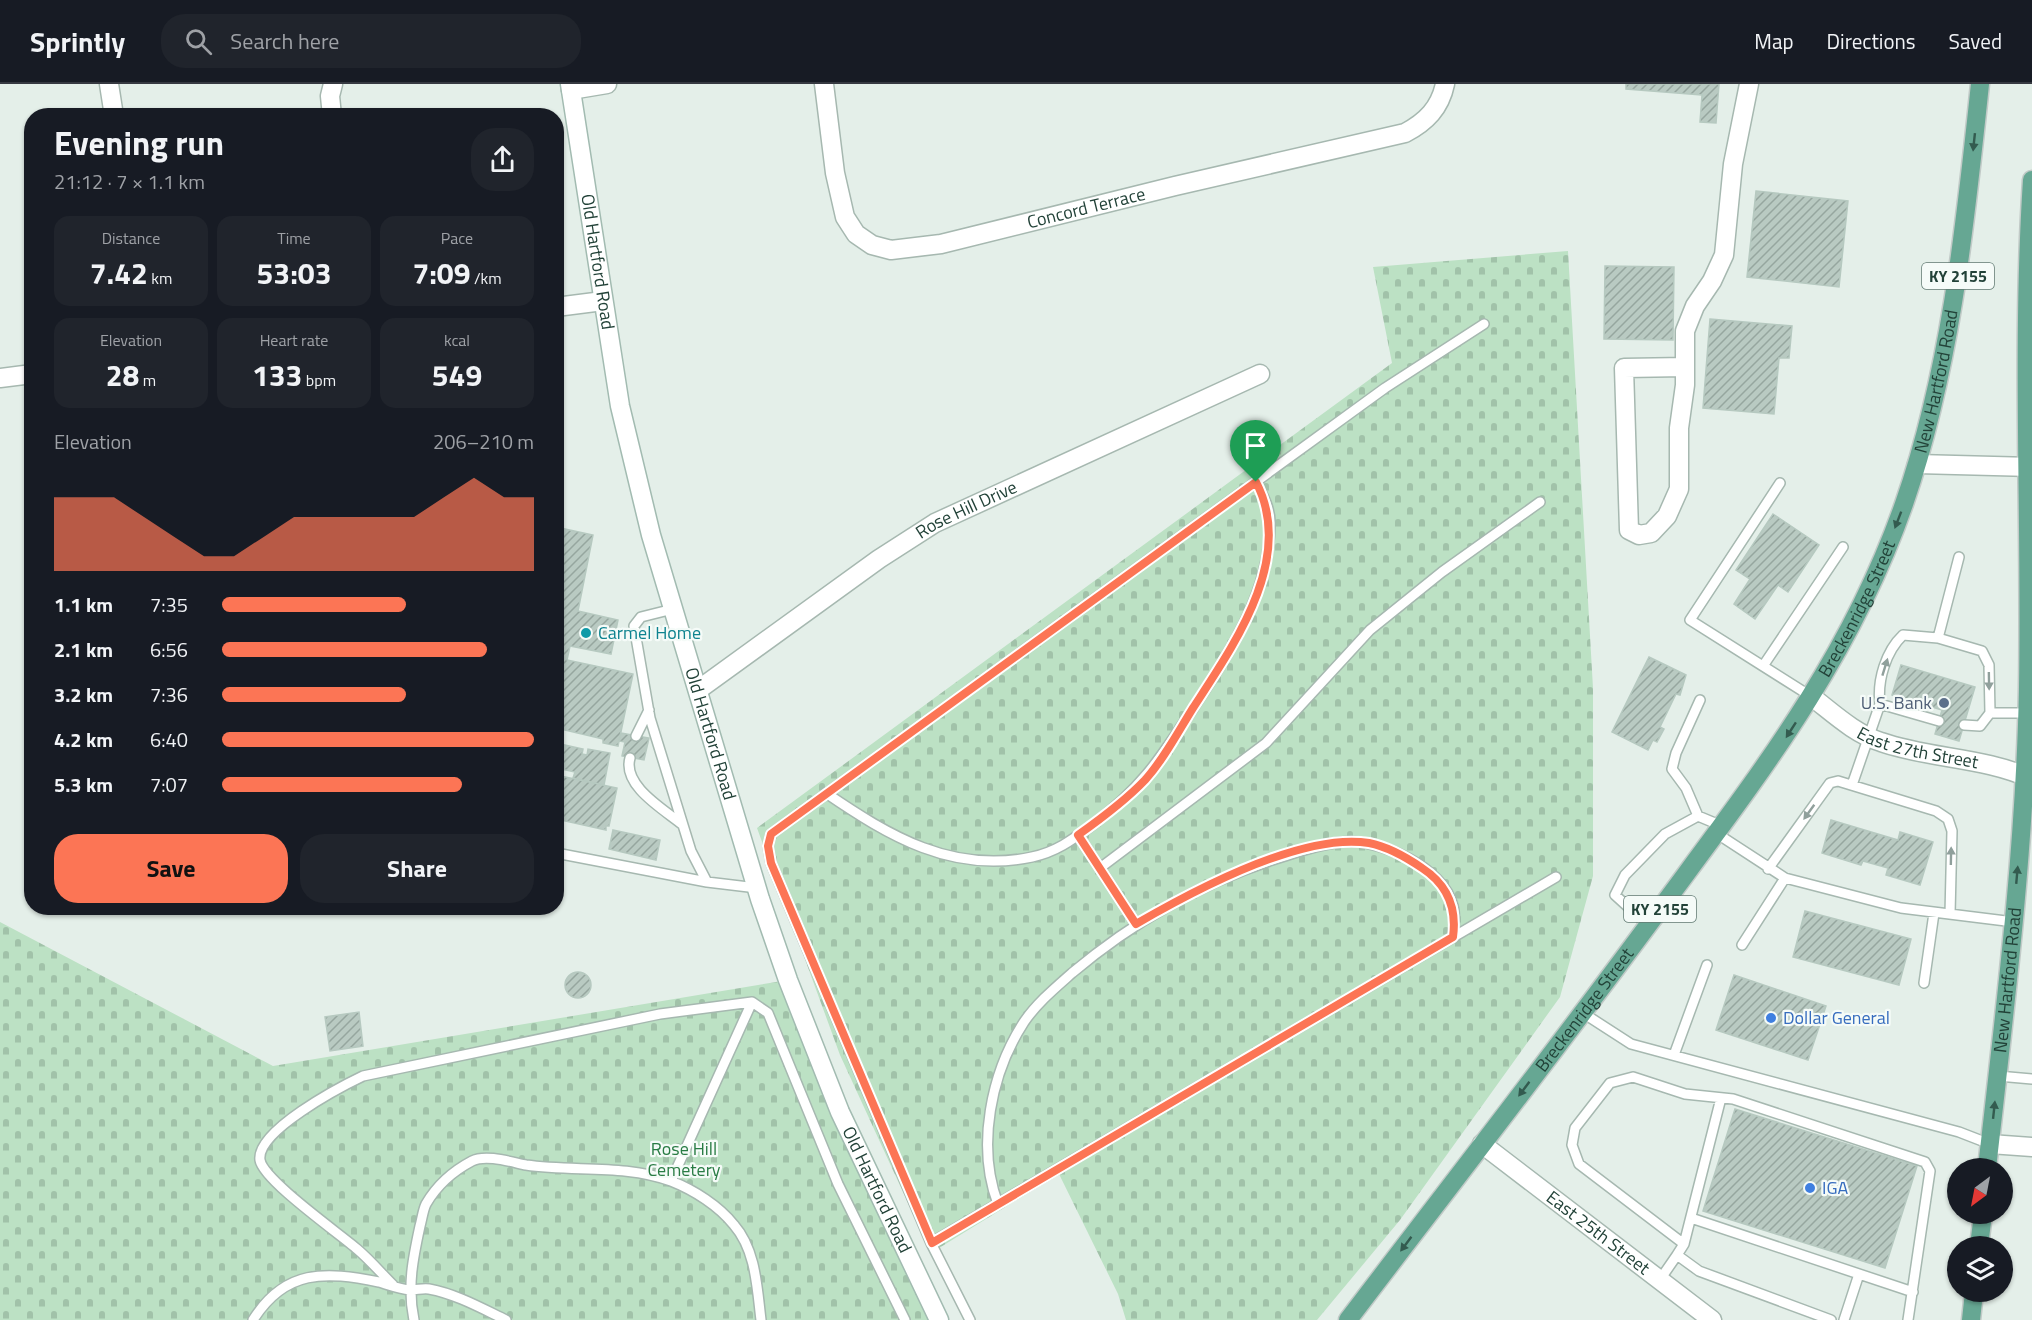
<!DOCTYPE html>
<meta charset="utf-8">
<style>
:root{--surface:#171b24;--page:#20242c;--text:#f1f3f6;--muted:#9ea1a6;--line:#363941;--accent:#fc7555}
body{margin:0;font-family:"Titillium Web",sans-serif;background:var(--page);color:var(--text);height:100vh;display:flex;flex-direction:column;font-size:22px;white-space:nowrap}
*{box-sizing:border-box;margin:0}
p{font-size:20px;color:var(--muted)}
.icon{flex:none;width:33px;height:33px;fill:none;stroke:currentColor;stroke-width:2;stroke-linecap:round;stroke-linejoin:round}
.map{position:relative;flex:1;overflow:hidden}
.sheet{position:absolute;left:24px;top:24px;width:540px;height:807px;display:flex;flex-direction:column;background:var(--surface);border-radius:24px;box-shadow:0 2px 4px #0004}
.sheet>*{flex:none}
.needle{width:39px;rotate:212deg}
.buttons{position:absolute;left:1947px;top:1074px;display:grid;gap:12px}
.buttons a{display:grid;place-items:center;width:66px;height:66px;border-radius:50%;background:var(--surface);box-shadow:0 2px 4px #0004;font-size:30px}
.pin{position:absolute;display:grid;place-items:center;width:51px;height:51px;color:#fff;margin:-62px -26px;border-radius:50% 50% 50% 0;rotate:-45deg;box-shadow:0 0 6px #0007}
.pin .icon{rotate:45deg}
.round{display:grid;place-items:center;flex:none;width:63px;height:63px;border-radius:24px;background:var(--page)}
.summary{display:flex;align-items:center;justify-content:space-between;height:102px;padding:0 30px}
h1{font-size:33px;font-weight:700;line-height:45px}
.figures{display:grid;grid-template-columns:repeat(3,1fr);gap:9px;height:102px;padding:6px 30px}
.figures div{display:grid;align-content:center;border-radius:15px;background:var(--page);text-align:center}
.figures b{font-size:30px;font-weight:700}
.figures small{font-size:16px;font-weight:400}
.figures p{font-size:16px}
.chart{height:168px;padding:12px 30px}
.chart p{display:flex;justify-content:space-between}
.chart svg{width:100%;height:108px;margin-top:6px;fill:var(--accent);opacity:.7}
.button{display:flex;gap:12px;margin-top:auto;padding:12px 30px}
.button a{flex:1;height:69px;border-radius:24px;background:var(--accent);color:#111;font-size:24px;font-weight:700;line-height:69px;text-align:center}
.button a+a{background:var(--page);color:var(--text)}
ul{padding:0 30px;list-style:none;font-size:20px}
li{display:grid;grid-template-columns:96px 72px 1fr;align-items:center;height:45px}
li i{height:15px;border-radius:8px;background:var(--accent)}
header{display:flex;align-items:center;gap:36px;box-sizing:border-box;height:84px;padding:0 30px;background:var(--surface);border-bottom:2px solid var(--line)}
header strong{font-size:28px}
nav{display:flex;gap:33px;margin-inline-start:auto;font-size:21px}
.search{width:420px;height:54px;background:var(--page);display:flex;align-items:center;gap:15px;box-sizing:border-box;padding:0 21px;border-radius:24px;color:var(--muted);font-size:22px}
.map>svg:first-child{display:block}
.cemetery{fill:url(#cemetery-stones)}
.building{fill:url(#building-hatch);stroke:#b6c9c0;stroke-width:1.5}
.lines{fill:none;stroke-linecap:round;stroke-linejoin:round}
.service-casing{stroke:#a6b8b0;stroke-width:12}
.minor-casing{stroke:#a6b8b0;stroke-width:21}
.tertiary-casing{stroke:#a6b8b0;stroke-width:21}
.secondary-casing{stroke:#a2bbb1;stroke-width:21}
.primary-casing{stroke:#c1cac7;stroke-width:21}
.service{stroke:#fff;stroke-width:9}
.minor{stroke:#fff;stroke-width:18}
.tertiary{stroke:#fff;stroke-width:18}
.secondary{stroke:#fff;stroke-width:18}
.primary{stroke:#66a793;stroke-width:18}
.oneway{fill:#335b4f}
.oneway2{fill:#90a09c}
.route-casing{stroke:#fff;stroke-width:12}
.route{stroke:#fc7555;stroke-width:8}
.culture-dot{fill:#0f9aa8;stroke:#f5fbf8;stroke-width:2}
.service-dot{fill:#5c6f8a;stroke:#f5fbf8;stroke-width:2}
.shop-dot{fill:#3f7fe0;stroke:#f5fbf8;stroke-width:2}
.labels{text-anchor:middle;stroke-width:4.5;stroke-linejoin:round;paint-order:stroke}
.shield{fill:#f5fbf8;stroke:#617a72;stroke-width:1.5}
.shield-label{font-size:16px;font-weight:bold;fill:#224238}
.street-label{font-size:18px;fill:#224238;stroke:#f5fbf8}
.culture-label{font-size:18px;fill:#0d838f;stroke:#f5fbf8;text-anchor:start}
.service-label{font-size:18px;fill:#4e5e75;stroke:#f5fbf8;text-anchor:end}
.shop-label{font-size:18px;fill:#366cbe;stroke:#f5fbf8;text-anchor:start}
.park-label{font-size:18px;fill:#297c44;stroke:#f5fbf8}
</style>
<header>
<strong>Sprintly</strong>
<div class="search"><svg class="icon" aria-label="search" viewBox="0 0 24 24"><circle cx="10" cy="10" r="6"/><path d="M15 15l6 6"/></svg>Search here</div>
<nav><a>Map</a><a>Directions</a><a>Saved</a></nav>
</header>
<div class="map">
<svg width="2032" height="1236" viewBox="0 0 2032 1236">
<defs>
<pattern id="cemetery-stones" width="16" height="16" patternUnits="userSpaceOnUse" patternTransform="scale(1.5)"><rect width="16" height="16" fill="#bce1c4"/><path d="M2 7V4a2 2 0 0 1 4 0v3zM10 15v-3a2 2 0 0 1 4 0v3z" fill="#a1c2a9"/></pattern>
<pattern id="building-hatch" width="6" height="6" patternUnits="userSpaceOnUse" patternTransform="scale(1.5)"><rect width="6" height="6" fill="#b9cac2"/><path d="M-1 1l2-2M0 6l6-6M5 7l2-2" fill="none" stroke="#96a69f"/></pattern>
</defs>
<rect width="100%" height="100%" fill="#e4efe9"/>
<path class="cemetery" d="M1568,167L1593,604V792L1560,913L1400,1136L1317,1236H1126L1118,1210L1059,1090L931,1169L840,971L757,744L1392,279L1373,183Z
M0,838L273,982L788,896L939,1236H0Z"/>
<path class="building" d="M1626,0H1719L1716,39L1700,38L1702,11L1626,5Z
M1756,107L1848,117L1839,203L1747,193Z
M1605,182L1674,183L1673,256L1604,255Z
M1710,235L1792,242L1789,274H1779L1774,330L1703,324Z
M1773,430L1819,461L1788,508L1778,501L1755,535L1734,520L1750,495L1736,486Z
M556,443L593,451L578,527L618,536L611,570L570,562L567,576L633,590L618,662L603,659V655L556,644Z
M1649,573L1686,591L1680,611L1676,610L1660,643L1664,645L1657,658L1653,656L1648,666L1612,648Z
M1901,581L1975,603L1959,657L1935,650L1942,626L1892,611Z
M621,649L649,654L644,676L622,672L625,658L619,657Z
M556,659L583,665L582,670L587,671L588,665L610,669L604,701L573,694L575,688L556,684Z
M556,691L617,704L609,742H606V746L556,735Z
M1831,736L1898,756L1900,748L1933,758L1920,801L1886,791L1888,784L1863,777L1861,781L1822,769Z
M613,746L660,756L656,776L609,765Z
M1805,827L1911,855L1899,901L1793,873Z
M565 901a13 13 0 1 1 26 0a13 13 0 1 1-26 0Z
M1734,891L1826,922L1808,976L1716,946Z
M359,928L363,962L330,967L325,933Z
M1735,1025L1917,1082L1885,1184L1703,1127Z"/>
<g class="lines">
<defs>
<path id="service" d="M1780,399L1690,536L1812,613
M673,525L641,533L634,542L650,634L691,767L707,798L757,804
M1938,554L1959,473
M1763,582L1843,463
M1880,620L1939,637
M1990,629H2027
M636,652L649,626
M630,674C622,702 665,726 683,741
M1852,701L1880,620C1877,596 1886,567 1903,551L1938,554L1982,567L1989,581L1990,629L1980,642L1964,641
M826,709C889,752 952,790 1032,773C1056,768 1072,756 1091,742C1142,704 1160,675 1194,623C1230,567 1269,510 1270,441C1271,426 1263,411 1256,398
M1698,732L1686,704L1672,685L1676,669L1700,616
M1716,749L1785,794L1901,824L2014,838
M1078,751L1136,840
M556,769L707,798
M1100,784L1266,659L1370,546L1442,488L1540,418
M1768,785L1830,699L1838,697L1936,727L1948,735L1952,747L1950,830
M1648,841L1615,811L1625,791L1665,750L1698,732L1722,742
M1742,861L1785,794
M1924,899L1934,829
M1583,929L1631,960L1959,1048L1990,1060
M1674,971L1707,881
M1998,992L2032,995
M671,1097L752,918L768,929L838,1100L905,1236
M998,1120C976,1062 991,989 1024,938C1037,919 1055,904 1072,889C1135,836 1206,796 1285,772C1303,766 1323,760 1342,758C1378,754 1444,783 1453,822C1456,832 1454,843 1453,853
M1691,1134L1913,1208
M931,1159L771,779L768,762L771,750L1385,304L1484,240
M1684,1160L1721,1014
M1677,1171L1684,1160L1579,1080L1572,1061L1575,1044L1610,999L1633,993L1685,1010L1733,1015L1925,1078L1930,1087L1908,1236
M1659,1197L1677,1171L1699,1187L1831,1236
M393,1201C381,1189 370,1176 357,1165C340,1150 263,1096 260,1076C256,1047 340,1003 363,992L660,930L752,918
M253,1236C285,1185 325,1187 379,1198C389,1201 400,1205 410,1206C417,1206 423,1204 429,1205C456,1210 481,1224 506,1236
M414,1236C407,1203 413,1174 420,1142C422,1135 423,1126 426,1120C437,1101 453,1087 472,1077C486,1070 511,1078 526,1081C574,1088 625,1080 671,1097C694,1106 719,1122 734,1141C756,1166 757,1204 761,1236
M970,1236L931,1159L1556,793
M1844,1236L1859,1190"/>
<g id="minor">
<path d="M109,0L114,32"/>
<path id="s1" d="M824,0L835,89L845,133L856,150L872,161L891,166L941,160L1175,102L1405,49C1426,38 1440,24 1445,0"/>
<path d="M571,6L607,0"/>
<path d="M332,32L330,12L333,0"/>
<path d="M1685,283L1624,284L1629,446L1639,451L1651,449L1667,432L1679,405V344L1685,301V247L1695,222L1712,197L1724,171L1733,80L1749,0"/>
<path d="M1917,380L2032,383"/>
<path id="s2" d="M698,606L879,475L935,439L1260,290"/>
<path id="s3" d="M1812,613C1833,629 1855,650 1881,658C1930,675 1984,673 2032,695"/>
<path d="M1990,1060L2032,1063"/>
</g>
<g id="tertiary">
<path d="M556,223L603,217"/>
<path d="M0,294L32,290"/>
<path id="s4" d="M1482,1060L1712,1236"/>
</g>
<g id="secondary">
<path id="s5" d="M570,0L620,322L651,451L760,815L788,896L840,1028L939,1236"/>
</g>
<g id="primary">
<path id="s6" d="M1987,1084C2005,925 2025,765 2028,604C2031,434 2021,265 2032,96"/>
<path d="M1979,1162L1983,1130"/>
<path id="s7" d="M1348,1236C1453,1098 1560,961 1663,821C1759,691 1850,575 1904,420C1951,284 1965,142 1980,0"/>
<path d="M1971,1236L1974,1208"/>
</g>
</defs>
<use href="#service" class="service-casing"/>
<use href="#minor" class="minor-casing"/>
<use href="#tertiary" class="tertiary-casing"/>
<use href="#secondary" class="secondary-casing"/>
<use href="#primary" class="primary-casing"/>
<use href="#service" class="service"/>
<use href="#minor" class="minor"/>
<use href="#tertiary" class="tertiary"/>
<use href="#secondary" class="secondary"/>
<use href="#primary" class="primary"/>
</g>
<defs><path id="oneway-solid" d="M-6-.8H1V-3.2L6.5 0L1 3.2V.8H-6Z" transform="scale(1.5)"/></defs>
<g class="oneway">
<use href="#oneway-solid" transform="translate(1974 58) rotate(96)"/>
<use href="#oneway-solid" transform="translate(1898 436) rotate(111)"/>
<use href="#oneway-solid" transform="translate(1791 646) rotate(123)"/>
<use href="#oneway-solid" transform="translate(2017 791) rotate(-85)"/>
<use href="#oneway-solid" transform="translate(1524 1005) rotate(127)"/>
<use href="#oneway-solid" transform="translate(1994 1026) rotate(-84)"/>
<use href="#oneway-solid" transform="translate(1406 1160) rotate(127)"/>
</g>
<g class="oneway2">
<use href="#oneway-solid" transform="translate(1885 583) rotate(-73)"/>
<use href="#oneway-solid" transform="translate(1989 597) rotate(89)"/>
<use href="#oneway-solid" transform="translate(1809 728) rotate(126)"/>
<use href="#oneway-solid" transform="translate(1951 772) rotate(-89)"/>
</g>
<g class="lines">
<defs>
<path id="route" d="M1256,398C1296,474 1234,561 1193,624C1178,648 1164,675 1145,696C1125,717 1102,734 1078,751L1136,840C1193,807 1302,748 1369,759C1389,763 1406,773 1422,784C1448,801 1457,824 1453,853L932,1159L771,779L768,762L771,750Z"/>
</defs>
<use href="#route" class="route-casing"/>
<use href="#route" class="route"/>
</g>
<circle class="culture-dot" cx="586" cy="549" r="6"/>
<circle class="service-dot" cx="1944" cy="619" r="6"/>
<g class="shop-dot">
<circle cx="1771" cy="934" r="6"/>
<circle cx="1810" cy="1104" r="6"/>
</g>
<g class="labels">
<g class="shield">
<rect x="1922" y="179" width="72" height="26" rx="4.5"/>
<rect x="1624" y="812" width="72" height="26" rx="4.5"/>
</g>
<g class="shield-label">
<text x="1958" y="198">KY 2155</text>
<text x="1660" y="831">KY 2155</text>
</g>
<g class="street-label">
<text dy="6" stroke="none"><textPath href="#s1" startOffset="394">Concord Terrace</textPath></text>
<text dy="6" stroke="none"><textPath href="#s5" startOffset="180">Old Hartford Road</textPath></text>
<text dy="6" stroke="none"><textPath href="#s7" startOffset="1118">New Hartford Road</textPath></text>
<text dy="6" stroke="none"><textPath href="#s2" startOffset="324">Rose Hill Drive</textPath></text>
<text dy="6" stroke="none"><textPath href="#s7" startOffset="876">Breckenridge Street</textPath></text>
<text dy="6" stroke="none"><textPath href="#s5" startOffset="666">Old Hartford Road</textPath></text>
<text dy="6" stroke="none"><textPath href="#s3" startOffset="120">East 27th Street</textPath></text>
<text dy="6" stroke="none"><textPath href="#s6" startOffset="189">New Hartford Road</textPath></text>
<text dy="6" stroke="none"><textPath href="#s7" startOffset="390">Breckenridge Street</textPath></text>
<text dy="6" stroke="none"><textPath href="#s5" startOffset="1152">Old Hartford Road</textPath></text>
<text dy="6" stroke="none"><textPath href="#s4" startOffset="146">East 25th Street</textPath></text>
</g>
<g class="culture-label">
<text x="598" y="555">Carmel Home</text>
</g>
<g class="service-label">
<text x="1932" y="625">U.S. Bank</text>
</g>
<g class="shop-label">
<text x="1783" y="940">Dollar General</text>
<text x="1822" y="1110">IGA</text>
</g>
<g class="park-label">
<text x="684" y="1071">Rose Hill<tspan x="684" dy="21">Cemetery</tspan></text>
</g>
</g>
</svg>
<div class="buttons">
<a><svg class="needle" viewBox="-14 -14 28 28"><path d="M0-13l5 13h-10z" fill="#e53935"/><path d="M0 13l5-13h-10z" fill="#9ea1a6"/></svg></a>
<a><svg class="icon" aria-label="layers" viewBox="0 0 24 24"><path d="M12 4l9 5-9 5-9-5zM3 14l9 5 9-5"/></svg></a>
</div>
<div class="pin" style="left:1256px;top:398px;background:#1e9e55"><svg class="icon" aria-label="arrive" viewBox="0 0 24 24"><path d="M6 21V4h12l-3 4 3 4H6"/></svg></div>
<section class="sheet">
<div class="summary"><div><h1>Evening run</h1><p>21:12 · 7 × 1.1 km</p></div><a class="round"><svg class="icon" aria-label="share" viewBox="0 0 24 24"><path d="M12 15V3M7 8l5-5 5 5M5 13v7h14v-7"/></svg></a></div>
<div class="figures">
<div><p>Distance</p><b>7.42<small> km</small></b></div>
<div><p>Time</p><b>53:03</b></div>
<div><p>Pace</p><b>7:09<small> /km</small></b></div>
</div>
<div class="figures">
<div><p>Elevation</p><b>28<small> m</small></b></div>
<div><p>Heart rate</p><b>133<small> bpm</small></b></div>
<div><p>kcal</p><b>549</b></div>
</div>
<div class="chart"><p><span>Elevation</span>206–210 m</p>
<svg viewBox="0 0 160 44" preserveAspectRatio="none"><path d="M0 44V14L10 14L20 14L30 22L40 30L50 38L60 38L70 30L80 22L90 22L100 22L110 22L120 22L130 14L140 6L150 14L160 14V44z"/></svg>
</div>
<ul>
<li><b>1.1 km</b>7:35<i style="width:59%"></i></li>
<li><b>2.1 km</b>6:56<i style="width:85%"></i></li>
<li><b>3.2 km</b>7:36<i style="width:59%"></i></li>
<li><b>4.2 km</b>6:40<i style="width:100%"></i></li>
<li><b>5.3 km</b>7:07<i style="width:77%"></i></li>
</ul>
<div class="button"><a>Save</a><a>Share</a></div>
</section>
</div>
